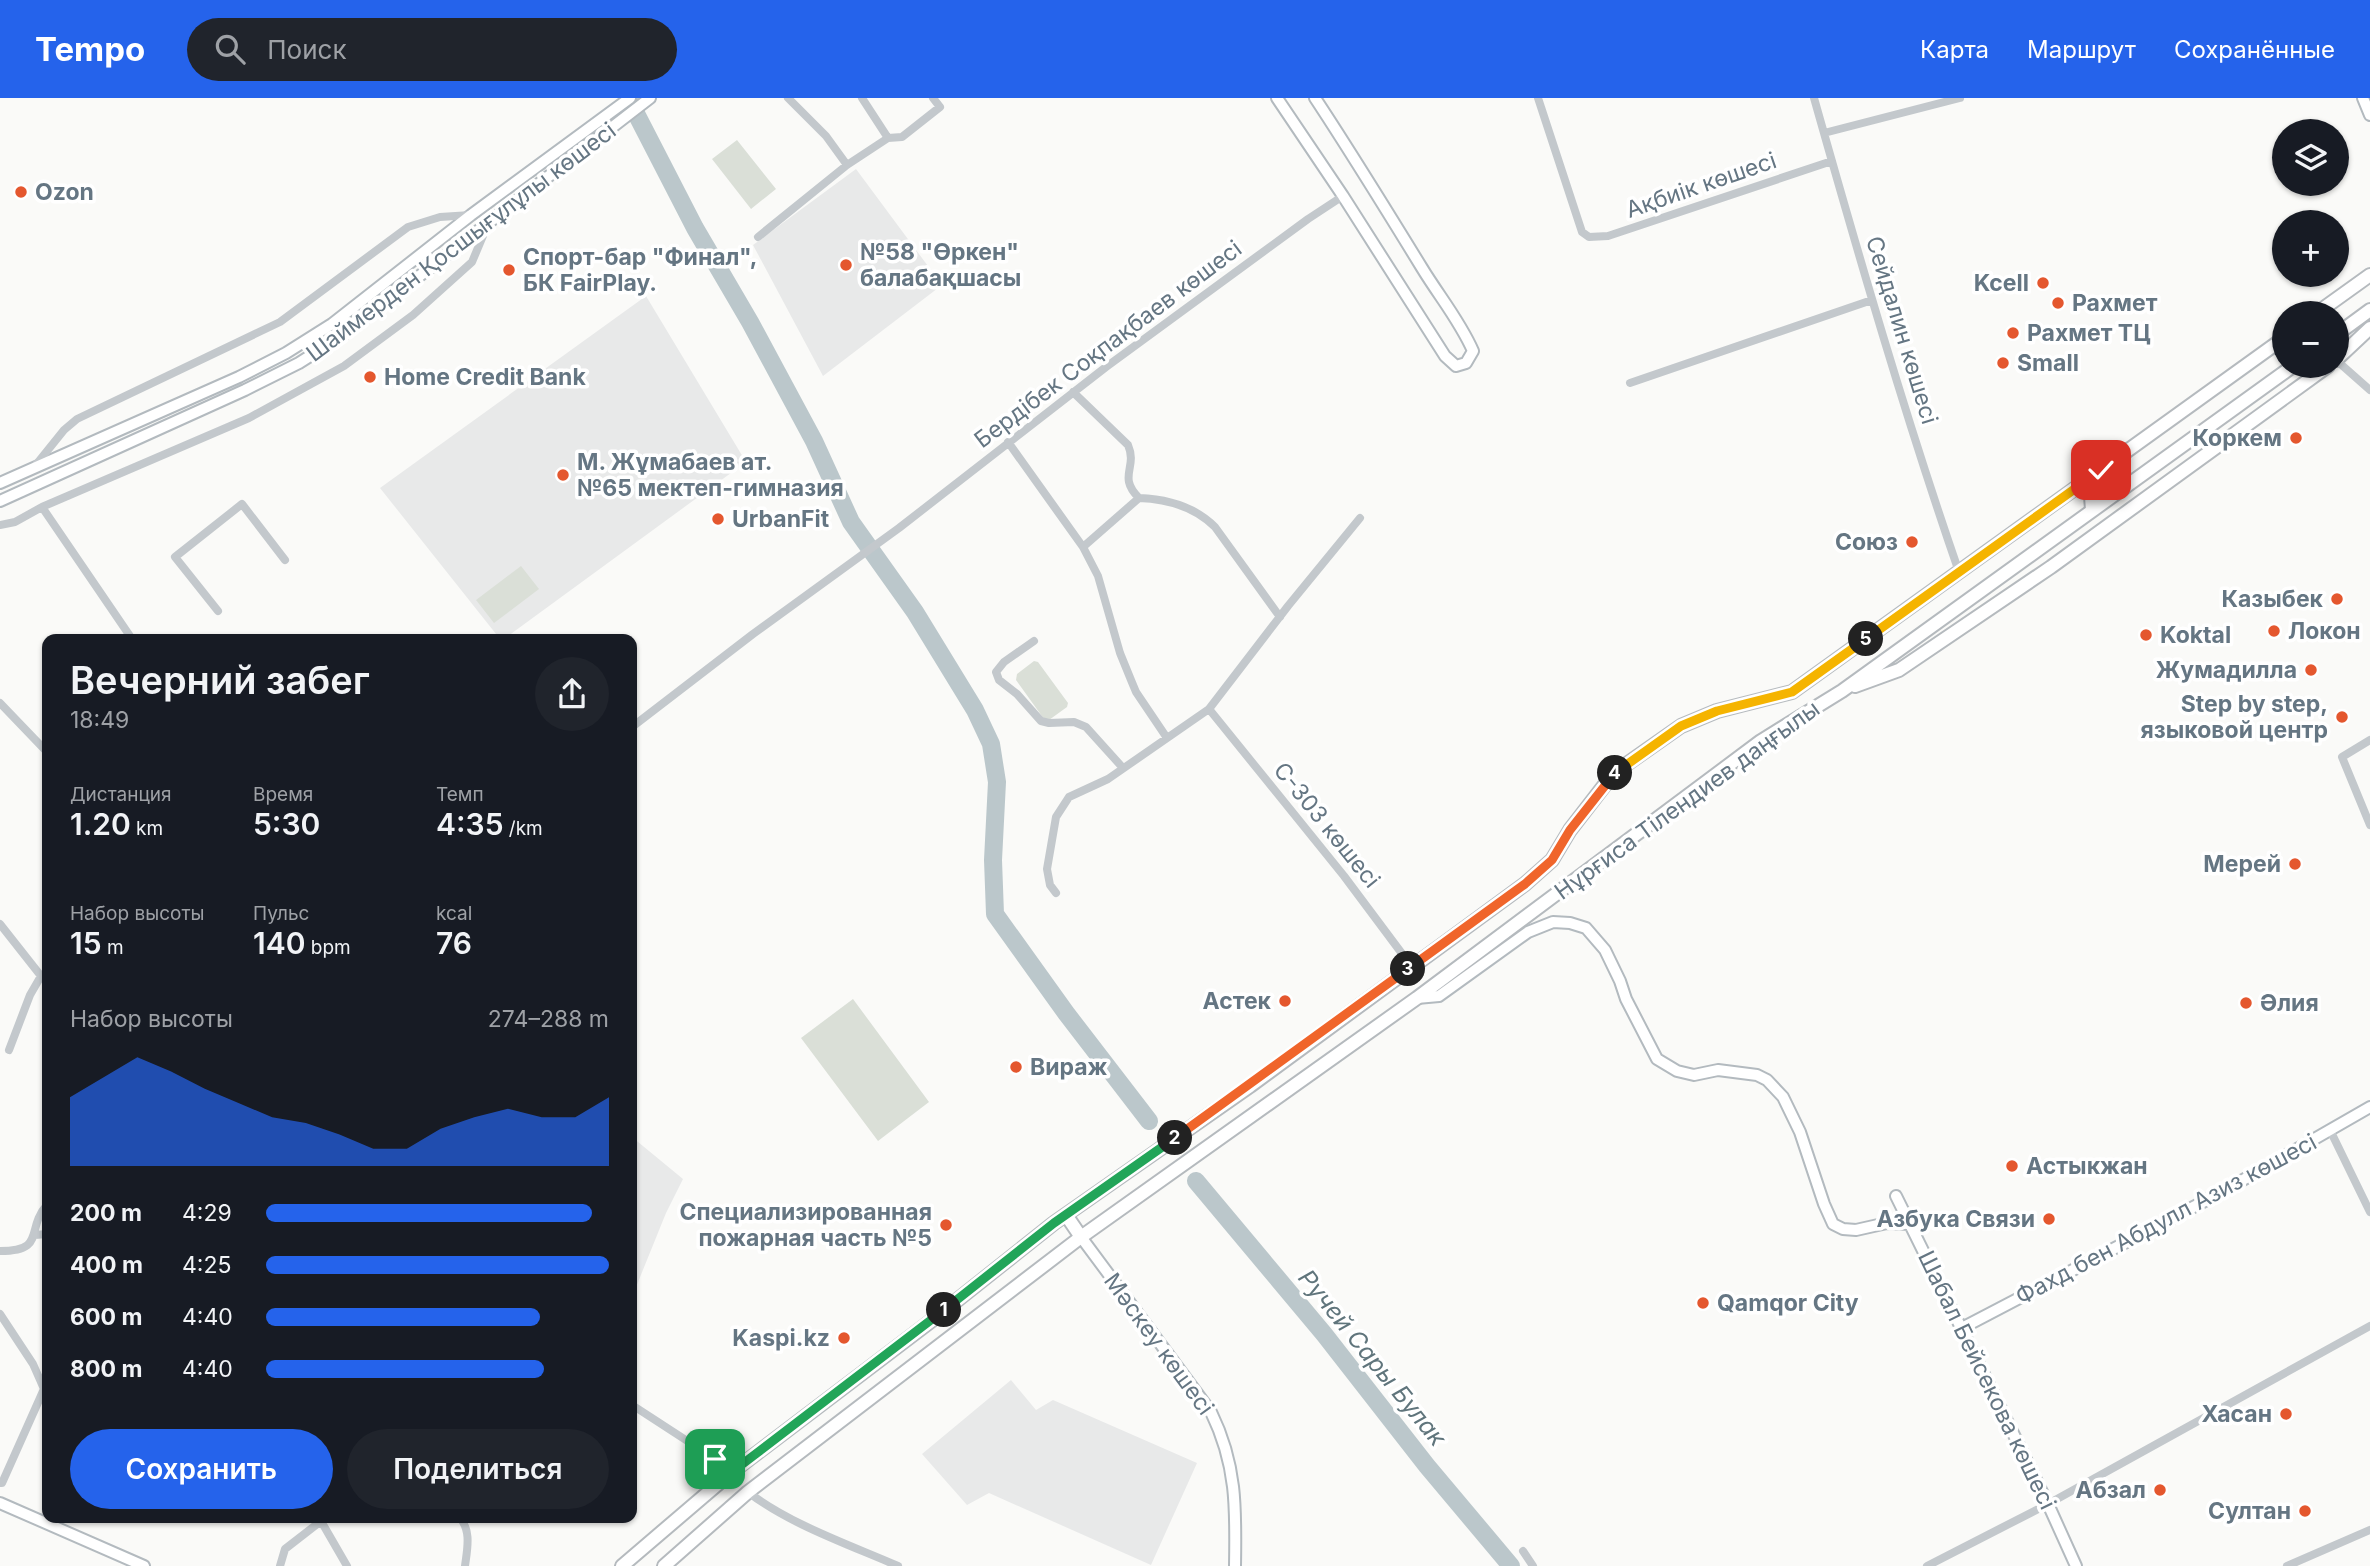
<!DOCTYPE html>
<html lang="ru">
<meta charset="utf-8">
<style>
:root{--surface:#171b24;--page:#20242c;--text:#f1f3f6;--muted:#9ea1a6;--accent:#2563eb}
body{margin:0;font-family:Inter,sans-serif;background:var(--page);color:var(--text);height:100vh;display:flex;flex-direction:column;font-size:26px;white-space:nowrap}
*{box-sizing:border-box;margin:0}
p{font-size:23px;color:var(--muted)}
.icon{flex:none;width:38px;height:38px;fill:none;stroke:currentColor;stroke-width:2;stroke-linecap:round;stroke-linejoin:round}
.map{position:relative;flex:1;overflow:hidden}
.drawer{position:absolute;left:42px;top:536px;width:595px;height:889px;display:flex;flex-direction:column;background:var(--surface);border-radius:14px;box-shadow:0 2px 5px #0004}
.drawer>*{flex:none}
.tools{position:absolute;left:2272px;top:21px;display:grid;gap:14px}
.tools a{display:grid;place-items:center;width:77px;height:77px;border-radius:50%;background:var(--surface);box-shadow:0 2px 5px #0004;font-size:35px}
.pin{position:absolute;display:grid;place-items:center;width:60px;height:60px;color:#fff;margin:-30px;border-radius:14px;box-shadow:0 4px 10px #0006}
.km{position:absolute;width:35px;height:35px;margin:-18px;border-radius:50%;background:#222;color:#fff;font-size:19px;line-height:35px;text-align:center}
.round{display:grid;place-items:center;flex:none;width:74px;height:74px;border-radius:37px;background:var(--page)}
.overview{display:flex;align-items:center;justify-content:space-between;height:119px;padding:0 28px}
h1{font-size:38px;font-weight:600;line-height:52px}
.stats{display:grid;grid-template-columns:repeat(3,1fr);gap:10px;height:119px;padding:7px 28px}
.stats div{display:grid;align-content:center}
.stats b{font-size:30px;font-weight:600}
.stats small{font-size:19px;font-weight:400}
.stats p{font-size:19px}
.chart{height:196px;padding:14px 28px}
.chart p{display:flex;justify-content:space-between}
.chart svg{width:100%;height:126px;margin-top:7px;fill:var(--accent);opacity:.7}
.action{display:flex;gap:14px;margin-top:auto;padding:14px 28px}
.action a{flex:1;height:80px;border-radius:42px;background:var(--accent);color:#fff;font-size:28px;font-weight:600;line-height:80px;text-align:center}
.action a+a{background:var(--page);color:var(--text)}
ul{padding:0 28px;list-style:none;font-size:23px}
li{display:grid;grid-template-columns:112px 84px 1fr;align-items:center;height:52px}
li i{height:18px;border-radius:9px;background:var(--accent)}
header{display:flex;align-items:center;gap:42px;box-sizing:border-box;height:98px;padding:0 35px;background:var(--accent);color:#fff}
header strong{font-size:33px}
nav{display:flex;gap:38px;margin-inline-start:auto;font-size:24px}
.search{width:490px;height:63px;background:var(--page);display:flex;align-items:center;gap:18px;box-sizing:border-box;padding:0 24px;border-radius:38px;color:var(--muted);font-size:26px}
.map>svg:first-child{display:block}
.built{fill:#e8e9e9}
.green{fill:#dadfd7}
.lines{fill:none;stroke-linecap:round;stroke-linejoin:round}
.river{stroke:#bbc7cb;stroke-width:18}
.secondary-casing{stroke:#b3babf;stroke-width:14}
.primary-casing{stroke:#b5babe;stroke-width:16}
.street{stroke:#c3c8cc;stroke-width:8}
.secondary{stroke:#fff;stroke-width:10}
.primary{stroke:#fff;stroke-width:12}
.split-1-casing{stroke:#fff;stroke-width:14}
.split-2-casing{stroke:#fff;stroke-width:14}
.split-3-casing{stroke:#fff;stroke-width:14}
.split-4-casing{stroke:#fff;stroke-width:14}
.split-5-casing{stroke:#fff;stroke-width:14}
.split-6-casing{stroke:#fff;stroke-width:14}
.split-1{stroke:#22a559;stroke-width:9}
.split-2{stroke:#22a559;stroke-width:9}
.split-3{stroke:#f0652b;stroke-width:9}
.split-4{stroke:#f0652b;stroke-width:9}
.split-5{stroke:#f5b400;stroke-width:9}
.split-6{stroke:#f5b400;stroke-width:9}
.poi-dot{fill:#e4572e;stroke:#fff;stroke-width:2.5}
.labels{text-anchor:middle;stroke-width:7;stroke-linejoin:round;paint-order:stroke}
.street-label{font-size:23px;fill:#657683;stroke:#fff}
.poi-label{font-size:23px;font-weight:bold;fill:#657683;stroke:#fff;text-anchor:start}
.water-label{font-size:24px;font-style:italic;fill:#60757c;stroke:#fff}
</style>
<header>
<strong>Tempo</strong>
<div class="search"><svg class="icon" aria-label="search" viewBox="0 0 24 24"><circle cx="10" cy="10" r="6"/><path d="M15 15l6 6"/></svg>Поиск</div>
<nav><a>Карта</a><a>Маршрут</a><a>Сохранённые</a></nav>
</header>
<div class="map">
<svg width="2370" height="1468" viewBox="0 0 2370 1468">
<rect width="100%" height="100%" fill="#fafaf8"/>
<path class="built" d="M856,71L942,187L823,278L753,147Z
M646,198L746,364L504,541H500L380,390Z
M632,1039L683,1081L666,1115L632,1199Z
M1011,1282L1036,1312L1053,1302L1197,1365L1151,1467L989,1395L967,1407L922,1356Z"/>
<path class="green" d="M737,42L776,91L751,111L712,61Z
M521,468L539,491L494,525L476,502Z
M1034,563L1038,564L1068,605L1067,609L1049,622L1044,621L1016,582L1017,576Z
M853,901L929,1004L878,1043L801,940Z"/>
<g class="lines">
<path class="river" d="M628,0L695,130L750,224L814,343L851,424L915,514L975,612L991,646L997,684L993,762L995,816L1066,915L1149,1023
M1196,1083L1324,1236L1427,1368L1511,1468"/>
<defs>
<path id="secondary" d="M1277,0L1343,98L1445,258L1456,268L1466,265L1473,253C1460,223 1439,198 1422,170C1387,113 1352,56 1315,0
M2363,0L2370,17
M0,385L239,279L286,255L332,226L471,117L630,0
M0,403L245,292L299,265L343,237L650,0
M1417,900L1439,898L1528,834L1553,824L1570,825L1586,830L1605,852L1620,883L1626,901L1657,961L1677,973L1694,977L1718,972L1757,977L1767,982L1783,999L1800,1034L1824,1106L1833,1126L1843,1131L1856,1132L1887,1125L1910,1126
M1896,1098L2048,1406L2076,1468
M1081,1139L1211,1314C1237,1367 1236,1411 1235,1468
M1962,1230L2222,1094L2370,1009
M0,1405L144,1468"/>
<path id="primary" d="M2317,215L2370,177
M2336,237L2370,212
M2336,262L2370,230
M2079,387L2091,398L2092,412
M1855,588L1899,572L2051,469L2328,268
M1066,1117L1081,1139
M622,1468L732,1374L931,1223L1054,1125L1250,988L1525,786L1552,762L1570,732L1614,675L1681,628L1717,613L1792,594L2284,240
M664,1468L748,1394L1081,1139L1417,900L1761,643L1842,593L2293,268"/>
</defs>
<use href="#secondary" class="secondary-casing"/>
<use href="#primary" class="primary-casing"/>
<path class="street" d="M788,0L826,38L847,67
M862,0L888,40
M1538,0L1582,134L1589,139L1608,138L1832,63
M1814,0C1859,159 1905,318 1959,474
M1824,35L1960,0
M758,139L847,67L888,40L902,39L940,9L933,0
M2336,262L2370,292
M1630,285L1872,202
M1073,294L1128,347C1138,370 1117,378 1139,400
M1008,344L1083,449L1098,478L1120,555L1131,582L1136,594L1167,640
M35,368L64,332L77,321L280,224L408,129L440,119L471,117
M42,409L132,541
M0,427L15,424L42,409L249,320L344,268L413,217L472,164L488,126
M1083,449L1139,400C1167,401 1195,409 1215,429L1280,519
M218,513L175,459L242,406L285,462
M1034,543L1004,564L996,574L999,582L1017,596L1041,623L1049,625L1074,624L1086,629L1123,670
M0,605L47,654
M1209,611L1344,778L1412,869
M632,629L753,536L899,430L1106,269L1308,121L1343,98
M2370,642L2342,659L2370,727
M1056,795L1050,787L1047,771L1056,719L1069,699L1108,681L1209,611L1288,508L1360,420
M0,826L41,878L30,897L9,952
M2330,1032L2370,1114
M35,1137L47,1136
M0,1153C47,1153 25,1131 47,1107
M0,1216L33,1266L44,1291L2,1385H0
M632,1307L715,1361L732,1374
M748,1394C789,1426 850,1447 898,1468
M325,1419L321,1423L347,1468
M459,1419C472,1432 467,1452 465,1468
M1523,1453L1533,1468
M280,1468L285,1451L321,1423
M1927,1468L2048,1406L2370,1228
M2287,1468L2370,1432"/>
<use href="#secondary" class="secondary"/>
<use href="#primary" class="primary"/>
</g>
<g class="lines">
<defs>
<path id="split-1" d="M715,1361L732,1374L944,1212"/>
<path id="split-2" d="M944,1212L1054,1125L1175,1040"/>
<path id="split-3" d="M1175,1040L1408,871"/>
<path id="split-4" d="M1408,871L1525,786L1552,762L1570,732L1615,675"/>
<path id="split-5" d="M1615,675L1681,628L1717,613L1792,594L1866,541"/>
<path id="split-6" d="M1866,541L2101,372"/>
</defs>
<use href="#split-1" class="split-1-casing"/>
<use href="#split-2" class="split-2-casing"/>
<use href="#split-3" class="split-3-casing"/>
<use href="#split-4" class="split-4-casing"/>
<use href="#split-5" class="split-5-casing"/>
<use href="#split-6" class="split-6-casing"/>
<use href="#split-1" class="split-1"/>
<use href="#split-2" class="split-2"/>
<use href="#split-3" class="split-3"/>
<use href="#split-4" class="split-4"/>
<use href="#split-5" class="split-5"/>
<use href="#split-6" class="split-6"/>
</g>
<g class="poi-dot">
<circle cx="21" cy="94" r="7"/>
<circle cx="846" cy="167" r="7"/>
<circle cx="509" cy="172" r="7"/>
<circle cx="2043" cy="185" r="7"/>
<circle cx="2058" cy="205" r="7"/>
<circle cx="2013" cy="235" r="7"/>
<circle cx="2003" cy="265" r="7"/>
<circle cx="370" cy="279" r="7"/>
<circle cx="2296" cy="340" r="7"/>
<circle cx="563" cy="377" r="7"/>
<circle cx="718" cy="421" r="7"/>
<circle cx="1912" cy="444" r="7"/>
<circle cx="2337" cy="501" r="7"/>
<circle cx="2274" cy="533" r="7"/>
<circle cx="2146" cy="537" r="7"/>
<circle cx="2311" cy="572" r="7"/>
<circle cx="2342" cy="619" r="7"/>
<circle cx="2295" cy="766" r="7"/>
<circle cx="1285" cy="903" r="7"/>
<circle cx="2246" cy="905" r="7"/>
<circle cx="1016" cy="969" r="7"/>
<circle cx="2012" cy="1068" r="7"/>
<circle cx="2049" cy="1121" r="7"/>
<circle cx="946" cy="1127" r="7"/>
<circle cx="1703" cy="1205" r="7"/>
<circle cx="844" cy="1240" r="7"/>
<circle cx="2286" cy="1316" r="7"/>
<circle cx="2160" cy="1392" r="7"/>
<circle cx="2305" cy="1413" r="7"/>
</g>
<g class="labels">
<g class="street-label">
<text transform="translate(1701 87) rotate(-19)" y="8">Ақбиік көшесі</text>
<text transform="translate(461 144) rotate(-37)" y="8">Шаймерден Қосшығұлұлы көшесі</text>
<text transform="translate(1902 232) rotate(73)" y="8">Сейдалин көшесі</text>
<text transform="translate(1108 246) rotate(-37)" y="8">Бердібек Соқпақбаев көшесі</text>
<text transform="translate(1687 702) rotate(-36)" y="8">Нұрғиса Тілендиев даңғылы</text>
<text transform="translate(1327 727) rotate(51)" y="8">С-303 көшесі</text>
<text transform="translate(2166 1121) rotate(-28)" y="8">Фахд бен Абдулл Азиз көшесі</text>
<text transform="translate(1159 1246) rotate(54)" y="8">Мәскеу көшесі</text>
<text transform="translate(1987 1282) rotate(64)" y="8">Шабал Бейсекова көшесі</text>
</g>
<g class="poi-label">
<text x="35" y="102">Ozon</text>
<text x="860" y="162">№58 "Өркен"<tspan x="860" dy="26">балабақшасы</tspan></text>
<text x="523" y="167">Спорт-бар "Финал",<tspan x="523" dy="26">БК FairPlay.</tspan></text>
<text x="2029" y="193" text-anchor="end">Kcell</text>
<text x="2072" y="213">Рахмет</text>
<text x="2027" y="243">Рахмет ТЦ</text>
<text x="2017" y="273">Small</text>
<text x="384" y="287">Home Credit Bank</text>
<text x="2282" y="348" text-anchor="end">Коркем</text>
<text x="577" y="372">М. Жұмабаев ат.<tspan x="577" dy="26">№65 мектеп-гимназия</tspan></text>
<text x="732" y="429">UrbanFit</text>
<text x="1898" y="452" text-anchor="end">Союз</text>
<text x="2323" y="509" text-anchor="end">Казыбек</text>
<text x="2288" y="541">Локон</text>
<text x="2160" y="545">Koktal</text>
<text x="2297" y="580" text-anchor="end">Жумадилла</text>
<text x="2328" y="614" text-anchor="end">Step by step,<tspan x="2328" dy="26">языковой центр</tspan></text>
<text x="2281" y="774" text-anchor="end">Мерей</text>
<text x="1271" y="911" text-anchor="end">Астек</text>
<text x="2260" y="913">Әлия</text>
<text x="1030" y="977">Вираж</text>
<text x="2026" y="1076">Астыкжан</text>
<text x="932" y="1122" text-anchor="end">Специализированная<tspan x="932" dy="26">пожарная часть №5</tspan></text>
<text x="2035" y="1129" text-anchor="end">Азбука Связи</text>
<text x="1717" y="1213">Qamqor City</text>
<text x="830" y="1248" text-anchor="end">Kaspi.kz</text>
<text x="2272" y="1324" text-anchor="end">Хасан</text>
<text x="2146" y="1400" text-anchor="end">Абзал</text>
<text x="2291" y="1421" text-anchor="end">Султан</text>
</g>
<g class="water-label">
<text transform="translate(1372 1260) rotate(51)" y="8">Ручей Сары Булак</text>
</g>
</g>
</svg>
<div class="tools">
<a><svg class="icon" aria-label="layers" viewBox="0 0 24 24"><path d="M12 4l9 5-9 5-9-5zM3 14l9 5 9-5"/></svg></a>
<a>+</a>
<a>−</a>
</div>
<div class="pin" style="left:715px;top:1361px;background:#1e9e55"><svg class="icon" aria-label="arrive" viewBox="0 0 24 24"><path d="M6 21V4h12l-3 4 3 4H6"/></svg></div>
<div class="pin" style="left:2101px;top:372px;background:#d93025"><svg class="icon" aria-label="check" viewBox="0 0 24 24"><path d="M5 12l5 5 9-10"/></svg></div>
<b class="km" style="left:944px;top:1212px">1</b>
<b class="km" style="left:1175px;top:1040px">2</b>
<b class="km" style="left:1408px;top:871px">3</b>
<b class="km" style="left:1615px;top:675px">4</b>
<b class="km" style="left:1866px;top:541px">5</b>
<section class="drawer">
<div class="overview"><div><h1>Вечерний забег</h1><p>18:49</p></div><a class="round"><svg class="icon" aria-label="share" viewBox="0 0 24 24"><path d="M12 15V3M7 8l5-5 5 5M5 13v7h14v-7"/></svg></a></div>
<div class="stats">
<div><p>Дистанция</p><b>1.20<small> km</small></b></div>
<div><p>Время</p><b>5:30</b></div>
<div><p>Темп</p><b>4:35<small> /km</small></b></div>
</div>
<div class="stats">
<div><p>Набор высоты</p><b>15<small> m</small></b></div>
<div><p>Пульс</p><b>140<small> bpm</small></b></div>
<div><p>kcal</p><b>76</b></div>
</div>
<div class="chart"><p><span>Набор высоты</span>274–288 m</p>
<svg viewBox="0 0 160 44" preserveAspectRatio="none"><path d="M0 44V20L10 13L20 6L30 11L40 17L50 22L60 27L70 29L80 33L90 38L100 38L110 31L120 27L130 24L140 27L150 27L160 20V44z"/></svg>
</div>
<ul>
<li><b>200 m</b>4:29<i style="width:95%"></i></li>
<li><b>400 m</b>4:25<i style="width:100%"></i></li>
<li><b>600 m</b>4:40<i style="width:80%"></i></li>
<li><b>800 m</b>4:40<i style="width:81%"></i></li>
</ul>
<div class="action"><a>Сохранить</a><a>Поделиться</a></div>
</section>
</div>
